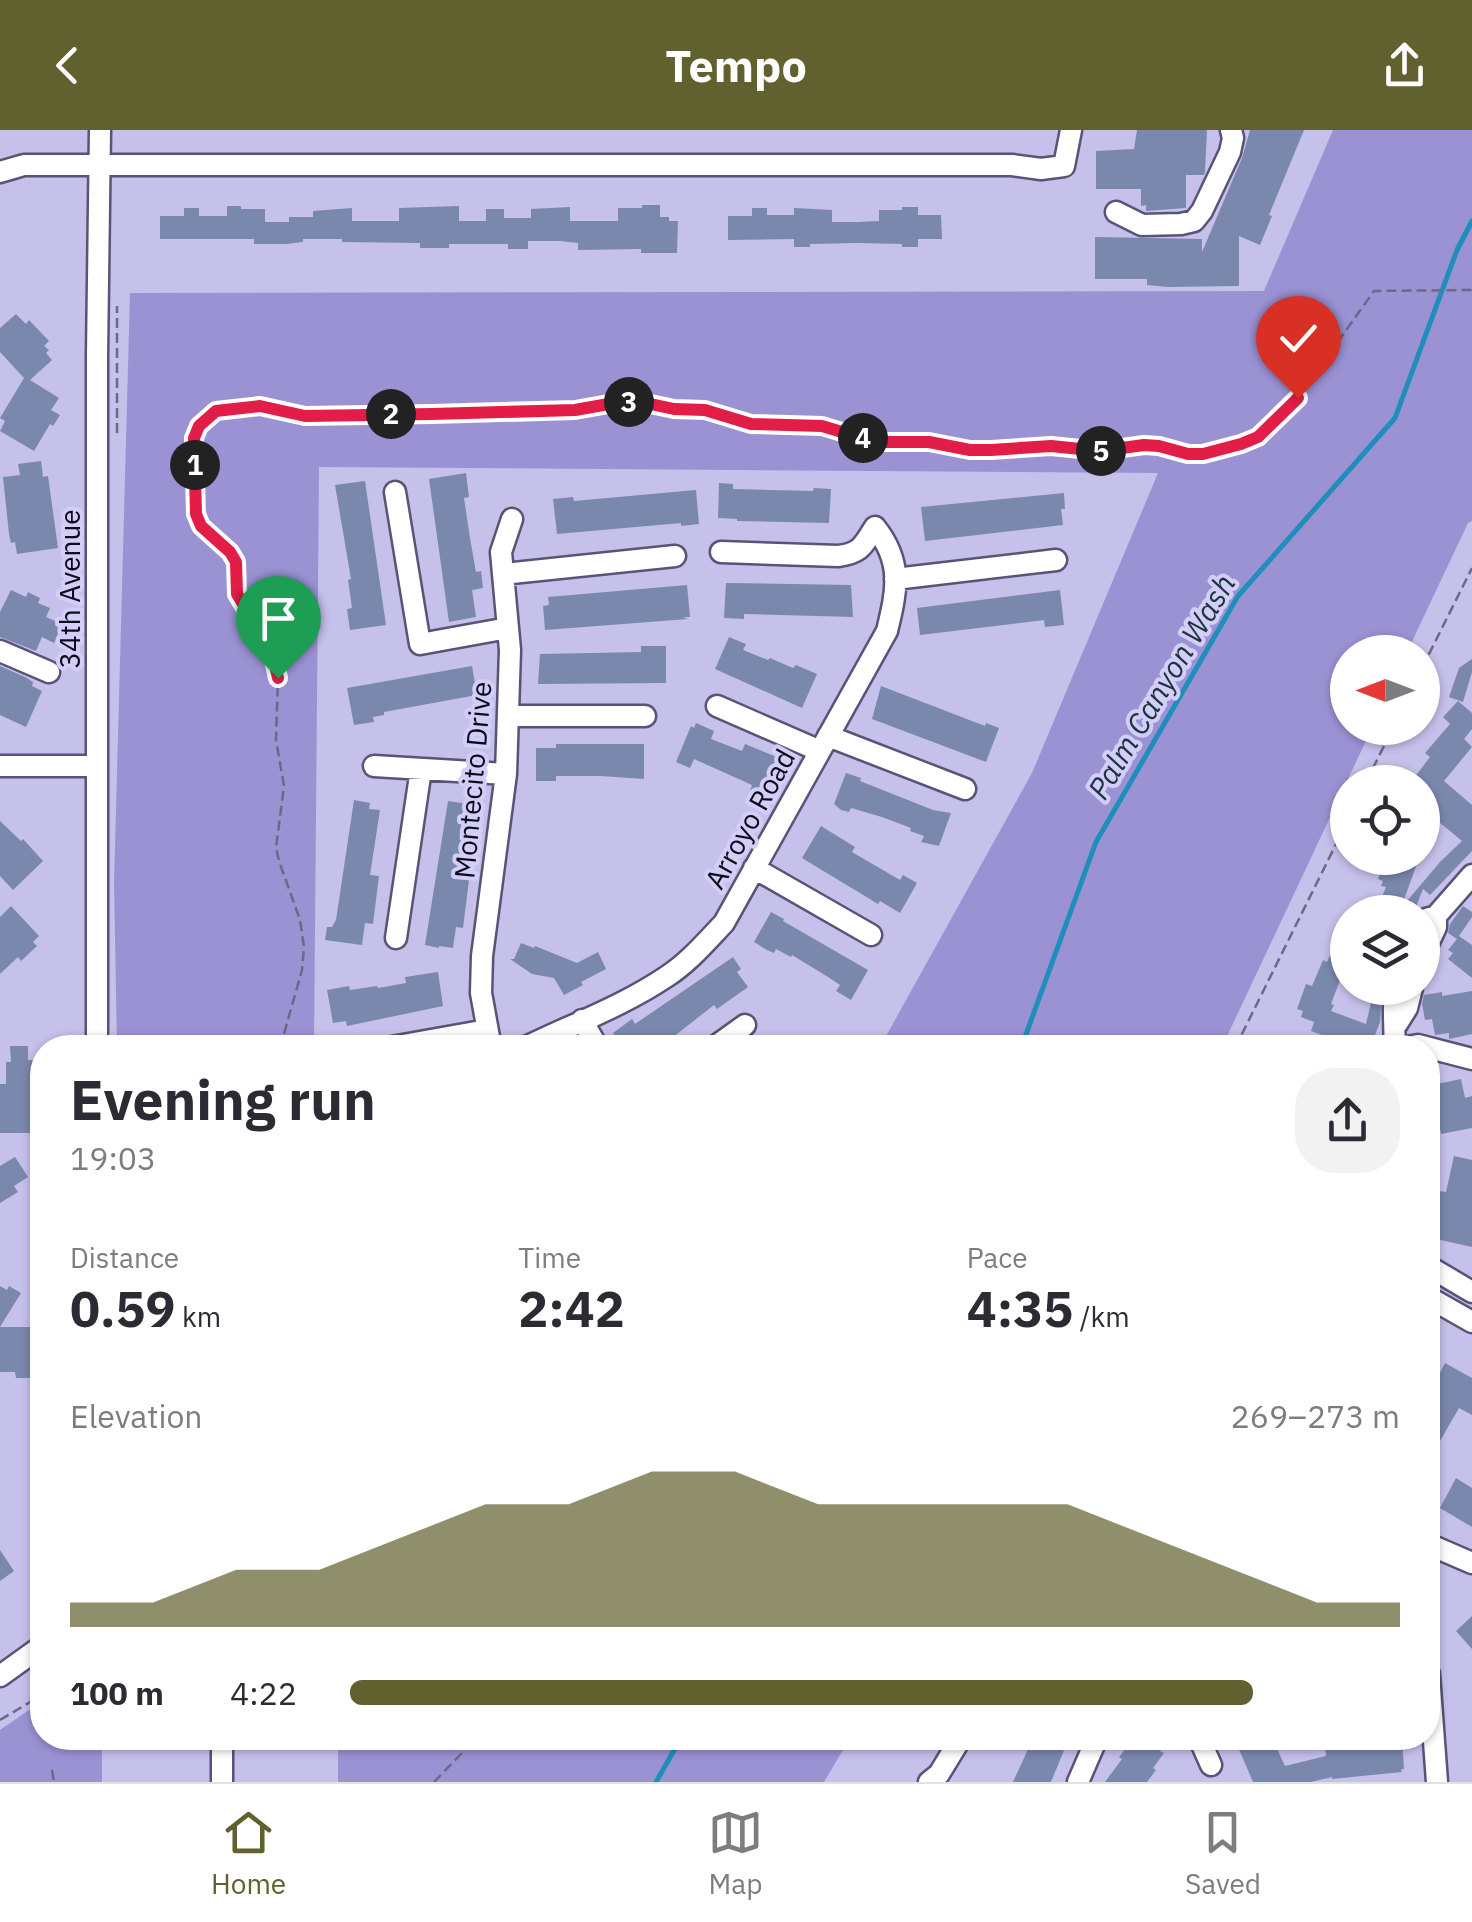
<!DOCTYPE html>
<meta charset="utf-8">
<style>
:root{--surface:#fff;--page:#f2f2f3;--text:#2b2b33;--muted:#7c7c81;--line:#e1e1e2;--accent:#60612f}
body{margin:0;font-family:"IBM Plex Sans",sans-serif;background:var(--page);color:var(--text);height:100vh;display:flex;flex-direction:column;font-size:38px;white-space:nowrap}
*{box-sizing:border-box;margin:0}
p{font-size:32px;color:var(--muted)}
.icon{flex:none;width:55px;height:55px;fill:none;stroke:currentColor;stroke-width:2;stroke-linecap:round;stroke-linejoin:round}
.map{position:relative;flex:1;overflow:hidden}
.sheet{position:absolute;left:30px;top:905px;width:1410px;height:715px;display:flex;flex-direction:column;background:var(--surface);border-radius:40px;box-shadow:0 2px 8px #0004}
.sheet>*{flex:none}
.needle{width:65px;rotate:270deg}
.controls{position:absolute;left:1330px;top:505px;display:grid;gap:20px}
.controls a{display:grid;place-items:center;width:110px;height:110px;border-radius:50%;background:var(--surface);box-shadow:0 2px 8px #0004;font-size:50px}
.pin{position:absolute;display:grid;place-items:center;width:85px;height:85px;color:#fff;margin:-102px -42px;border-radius:50% 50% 50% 0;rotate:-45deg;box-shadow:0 0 10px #0007}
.pin .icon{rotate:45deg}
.km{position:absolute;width:50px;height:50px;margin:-25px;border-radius:50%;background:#222;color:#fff;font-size:28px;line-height:50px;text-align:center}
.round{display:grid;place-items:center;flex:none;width:105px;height:105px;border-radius:40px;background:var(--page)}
.head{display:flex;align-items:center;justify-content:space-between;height:170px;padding:0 40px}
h1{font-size:55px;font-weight:700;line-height:75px}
.figures{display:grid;grid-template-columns:repeat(3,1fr);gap:15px;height:170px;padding:10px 40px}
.figures div{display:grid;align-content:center}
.figures b{font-size:50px;font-weight:700}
.figures small{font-size:28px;font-weight:400}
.figures p{font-size:28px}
.chart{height:280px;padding:20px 40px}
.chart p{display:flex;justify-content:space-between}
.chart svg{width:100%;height:180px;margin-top:10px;fill:var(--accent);opacity:.7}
ul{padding:0 40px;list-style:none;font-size:32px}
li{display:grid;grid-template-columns:160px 120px 1fr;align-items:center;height:75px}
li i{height:25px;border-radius:12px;background:var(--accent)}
header{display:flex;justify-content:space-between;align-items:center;height:130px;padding:0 40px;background:var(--accent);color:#fff;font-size:45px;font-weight:700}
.tabs{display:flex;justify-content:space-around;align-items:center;height:140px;border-top:2px solid var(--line);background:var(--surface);font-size:28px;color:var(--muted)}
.tabs a{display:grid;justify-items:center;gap:5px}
.tabs .on{color:var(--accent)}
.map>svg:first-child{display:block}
.green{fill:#9b92d4}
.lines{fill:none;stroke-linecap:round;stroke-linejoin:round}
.stream{stroke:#1f8eba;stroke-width:5}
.building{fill:#7b88ad}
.minor-casing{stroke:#585377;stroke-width:25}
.path{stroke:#6c6985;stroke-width:2.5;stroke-dasharray:10 5;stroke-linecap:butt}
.minor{stroke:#fff;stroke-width:20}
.route-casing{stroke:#fff;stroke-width:20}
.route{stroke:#e11d48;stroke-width:12}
.labels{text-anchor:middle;stroke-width:8;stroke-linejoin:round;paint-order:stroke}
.street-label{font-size:28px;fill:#0d0b19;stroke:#d2cef8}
.water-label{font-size:30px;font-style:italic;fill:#1d343e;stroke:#d2cef8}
</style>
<header><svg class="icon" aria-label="back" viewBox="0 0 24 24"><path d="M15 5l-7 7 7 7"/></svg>Tempo<svg class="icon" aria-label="share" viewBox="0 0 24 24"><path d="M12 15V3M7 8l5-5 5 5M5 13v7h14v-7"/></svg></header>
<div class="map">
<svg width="1472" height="1652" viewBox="0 0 1472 1652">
<rect width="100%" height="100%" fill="#c5c1eb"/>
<path class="green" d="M1333,0H1472V391L1468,393L1407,522H1348V598H1372L1222,917H880L1032,643L1158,343L319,337L314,917H117L114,753L130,163L1264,161Z
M42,1571V1608H102V1652H0V1600Z
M338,1608H850L824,1652H338Z"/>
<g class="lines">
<path class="stream" d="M1021,918L1096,712L1238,466L1395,288L1457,120L1472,91
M656,1652L681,1608"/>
</g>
<path class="building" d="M1137,0H1207L1205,42L1204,45H1186V78L1146,81V75L1141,76V59H1096V21L1134,19Z
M1250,0H1304L1269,85L1272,86L1260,115L1239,106V156L1168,157L1147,155V149H1095V107L1202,109V122L1242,28Z
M642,75H660V87H669V91H678L677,123H641V119L578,120V113L560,111H528V119H508V114H449V118H420V113L342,112V109H303V112L286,114H254V109H160V86H184V78H199V86H227V76H241V79H265V92H289V87H313V81L352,78V91H399V78L459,76V91H486V79H504V88H531V79L570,77V91H618V78H642Z
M902,77H918V85H941L942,109H918V117H902V114L858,113L810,114V117H794V109L728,110V86H752V78H767V85H794V78L832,80V92H858L879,91V80H902Z
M16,184L26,194L29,190L49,211L44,216L49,220L46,223L52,230L30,250L59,268L51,280L60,285L53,296L50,294L34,321L0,301L5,291L0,288L24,248L0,222V198Z
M41,331L43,347L48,346L58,418L17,424L15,412L11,413L9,404L3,347L20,345L18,334Z
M466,343L469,367L464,368L470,408L476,442L481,441L483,458L472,460L476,487L449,492L429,349Z
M365,351L386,495L350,500L347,479L352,478L348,450L351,449L335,355Z
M719,353L733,354V359L813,361L814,358L831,359L829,393L737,391V389L718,388Z
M696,360L699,394L681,396V393L557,404L553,369L573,367L574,371Z
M1064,363L1065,379H1061L1063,395L925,411L921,377Z
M726,453L851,455L853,487L744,484V489L724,488Z
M687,455L690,487H683L688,489L545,500L543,476L549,475L548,467Z
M11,460L26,467L28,462L40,468L38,473L50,478L46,487L62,494L54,513L42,507L36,521L0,507V482Z
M1060,460L1064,495L1045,497L1044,490L920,505L917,478Z
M729,507L746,514L743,520L768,530L770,528L793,538L796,535L817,544L802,578L715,539Z
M641,516H666V553L538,554L540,524L641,522Z
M1472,529V542L1463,572L1449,567L1459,538Z
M0,536L25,547L33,552L32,556L42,561L26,597L0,585Z
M472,536L477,565L384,582V585L373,587L374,592L354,595L347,558Z
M881,556L985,596L986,593L999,598L986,632L872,589Z
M1458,571L1472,583V599L1464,609L1472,617L1444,651L1472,675V721L1430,765L1423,759L1414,782H1376L1386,757L1381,756L1383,751L1378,749L1386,728H1419L1401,778L1440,732L1462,711L1422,678V652H1411L1430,627L1425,623L1450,594L1443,587Z
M696,593L714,601L711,609L742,621L745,614L779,628L777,634L780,635L766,668L750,662L752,655L694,629L690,638L676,632L691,596L694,598Z
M556,614H644V649L601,646H556V651H536V618H556Z
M846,643L861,648L860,651L933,680L951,683L939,716L921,712L924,706L910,701L911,698L882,687L851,678L849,682L841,680L834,674Z
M354,670L370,673L369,679L380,680L370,745L379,746L373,794L365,793L362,815L325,810L327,797H332L336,790Z
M448,671L483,676L480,695L476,694L463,798L456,797L453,818L439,816V818L425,815Z
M0,691L21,711L23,709L43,731L13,760L0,746Z
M821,696L855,717L852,722L900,750L903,745L917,753L900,783L880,771L878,774L802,728Z
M11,776L39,806L33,812L37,816L21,831L18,827L0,844V787Z
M1463,776L1472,782V787L1459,806L1472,815V848L1448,829L1453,823L1448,820L1457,809L1448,803L1450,794Z
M771,782L784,789L783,791L868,840L851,870L836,861L840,855L828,847L792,825L791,827L776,819L774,823L767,820L754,812Z
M1348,784V848L1342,845L1331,874L1334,875L1331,881L1366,894L1374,860L1382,862L1380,892L1370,918H1358L1311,901L1314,892L1301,887L1303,881L1297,879L1306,854L1312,856L1323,830L1327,832Z
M521,813L534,818L535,816L577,833L598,822L606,839L581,852L583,855L564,865L554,848L532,844L510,829H514Z
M733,827L741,839L737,842L748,857L717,879L714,875L659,918H623L613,903L632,889L635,894Z
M438,842L443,876L347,896L346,891L333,893L327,860L349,856L350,860L377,856L378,858L406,853L405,847Z
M1472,861V904L1449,909V903L1435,905L1432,889L1425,890L1422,874L1424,865L1442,862V866Z
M10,916H28V930H36V959H42V1003H0V954H6V932H11Z
M1461,949L1465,968L1472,966V998L1441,1004L1439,994L1430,996L1428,956Z
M1454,1026L1472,1030V1117L1436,1109L1438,1100L1429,1098L1431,1091H1428V1066L1434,1067L1435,1062L1439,1063V1061L1446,1062Z
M15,1027L28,1047L14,1056L18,1062L0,1073V1036Z
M0,1156L7,1160L9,1156L21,1163L0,1197H40V1212H36V1235H32V1248H16L15,1242H0Z
M1445,1233L1472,1248V1285L1459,1278L1428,1332V1266Z
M1456,1348L1472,1358V1397L1440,1378Z
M0,1420L14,1441L0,1451Z
M1472,1486V1519L1456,1501Z
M1013,1608H1069L1051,1652H1013L1029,1617Z
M1114,1608H1170L1160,1621L1164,1623L1153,1638L1156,1640L1147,1652H1105L1122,1629L1119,1627L1126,1618V1616Z
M1236,1608H1272L1285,1636L1326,1626L1325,1616L1347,1615L1346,1612L1365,1610L1402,1608L1404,1639H1401L1402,1642L1332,1649V1647L1311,1652H1253L1238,1617L1240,1616Z"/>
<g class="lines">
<defs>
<path id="minor" d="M0,42L24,35H1012L1041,39L1064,36L1071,0
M1116,82L1142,95L1181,94L1194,91L1202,81L1230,22L1233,8L1231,0
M395,362L420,514L508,498
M503,444L675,426
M895,449L1056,430
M0,521L49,542
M717,576L820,621
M510,586H645
M828,606L965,659
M0,636H97
M374,636L506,644
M754,738L871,805
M1422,797L1426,789L1436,786L1472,745
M396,808L421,639
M1422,827L1436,797V786
M582,890L598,918
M1397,894L1407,878L1412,858
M97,918V225L100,0
M386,918L487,900
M491,918L481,863L482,826L506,644L510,520L501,422L512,389
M524,918C571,895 623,876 666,847C688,833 706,812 724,793L887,501C897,460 903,432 875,397C863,415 862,423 838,426L721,422
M713,918L745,895
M1394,918C1396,897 1391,878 1397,858
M1401,918L1418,915L1472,929
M1428,1136L1472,1162
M1428,1167L1472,1192
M1428,1414L1472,1433
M1429,1544L1437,1652
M0,1546L42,1516
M1199,1608L1211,1635
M222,1652V1608
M929,1652L939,1644L961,1608
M1078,1652L1097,1608"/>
</defs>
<use href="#minor" class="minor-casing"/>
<path class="path" d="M117,303V176
M1422,538L1472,438
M1366,652L1393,598
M280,918L302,840L304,817L300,790L279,731L276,718L284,656L276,610L278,548L273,530L261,505L237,464L236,432L230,422L201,396L196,384L194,308L199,296L206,288L216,281L260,275L305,285L575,279L620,272H641L674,279L705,280L751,294L822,296L875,312H929L971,320L991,321L1051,315L1099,321L1144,315L1159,316L1189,325L1203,324L1241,314L1258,307L1280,288L1298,268L1374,161L1472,160
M1235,918L1348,690
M0,1590L42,1565
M52,1640L54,1652
M434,1652L461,1624L471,1608"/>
<use href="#minor" class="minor"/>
</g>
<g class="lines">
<defs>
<path id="route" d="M278,548L274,530L261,504L237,464L236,432L230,422L201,396L196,384L194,308L199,296L216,281L260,276L305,286L432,284L575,280L620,272H641L674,279L705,280L751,294L822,296L875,312H929L970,320H991L1051,316L1100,321L1144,315L1159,316L1188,324H1203L1241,314L1258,307L1298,268"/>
</defs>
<use href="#route" class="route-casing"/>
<use href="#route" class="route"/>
</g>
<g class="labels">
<g class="street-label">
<text transform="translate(70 459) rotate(-90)" y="10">34th Avenue</text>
<text transform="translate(473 650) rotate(-85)" y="10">Montecito Drive</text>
<text transform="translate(750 689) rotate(-61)" y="10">Arroyo Road</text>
</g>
<g class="water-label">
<text transform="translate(1162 557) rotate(-59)" y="10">Palm Canyon Wash</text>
</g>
</g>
</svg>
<div class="controls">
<a><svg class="needle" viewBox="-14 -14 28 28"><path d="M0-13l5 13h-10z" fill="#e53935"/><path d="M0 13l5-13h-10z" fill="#7c7c81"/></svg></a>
<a><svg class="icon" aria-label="locate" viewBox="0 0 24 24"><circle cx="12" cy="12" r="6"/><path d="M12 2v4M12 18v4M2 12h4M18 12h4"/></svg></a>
<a><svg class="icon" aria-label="layers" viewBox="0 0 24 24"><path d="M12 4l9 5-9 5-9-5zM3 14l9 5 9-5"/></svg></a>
</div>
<div class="pin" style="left:278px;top:548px;background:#1e9e55"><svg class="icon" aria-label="arrive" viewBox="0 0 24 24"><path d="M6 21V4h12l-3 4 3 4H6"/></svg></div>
<div class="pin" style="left:1298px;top:268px;background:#d93025"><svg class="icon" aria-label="check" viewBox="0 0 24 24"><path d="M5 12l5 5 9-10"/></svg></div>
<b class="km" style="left:195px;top:335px">1</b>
<b class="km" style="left:391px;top:284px">2</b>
<b class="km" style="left:629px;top:272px">3</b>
<b class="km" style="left:863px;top:308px">4</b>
<b class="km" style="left:1101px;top:321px">5</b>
<section class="sheet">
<div class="head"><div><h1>Evening run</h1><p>19:03</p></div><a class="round"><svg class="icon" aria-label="share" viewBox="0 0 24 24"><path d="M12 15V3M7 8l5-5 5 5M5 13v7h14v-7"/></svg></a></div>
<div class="figures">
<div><p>Distance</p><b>0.59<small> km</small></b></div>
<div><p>Time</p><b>2:42</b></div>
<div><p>Pace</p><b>4:35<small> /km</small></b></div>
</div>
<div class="chart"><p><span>Elevation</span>269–273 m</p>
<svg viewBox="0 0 160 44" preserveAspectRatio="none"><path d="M0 44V38L10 38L20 30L30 30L40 22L50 14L60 14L70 6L80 6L90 14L100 14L110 14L120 14L130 22L140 30L150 38L160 38V44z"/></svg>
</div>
<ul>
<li><b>100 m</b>4:22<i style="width:86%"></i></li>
</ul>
</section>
</div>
<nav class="tabs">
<a class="on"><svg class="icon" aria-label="home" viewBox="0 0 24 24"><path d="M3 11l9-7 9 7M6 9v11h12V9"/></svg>Home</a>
<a><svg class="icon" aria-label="map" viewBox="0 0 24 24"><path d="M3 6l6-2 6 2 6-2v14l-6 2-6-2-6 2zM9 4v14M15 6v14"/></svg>Map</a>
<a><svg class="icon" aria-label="saved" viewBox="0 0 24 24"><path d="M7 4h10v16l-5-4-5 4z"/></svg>Saved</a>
</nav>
